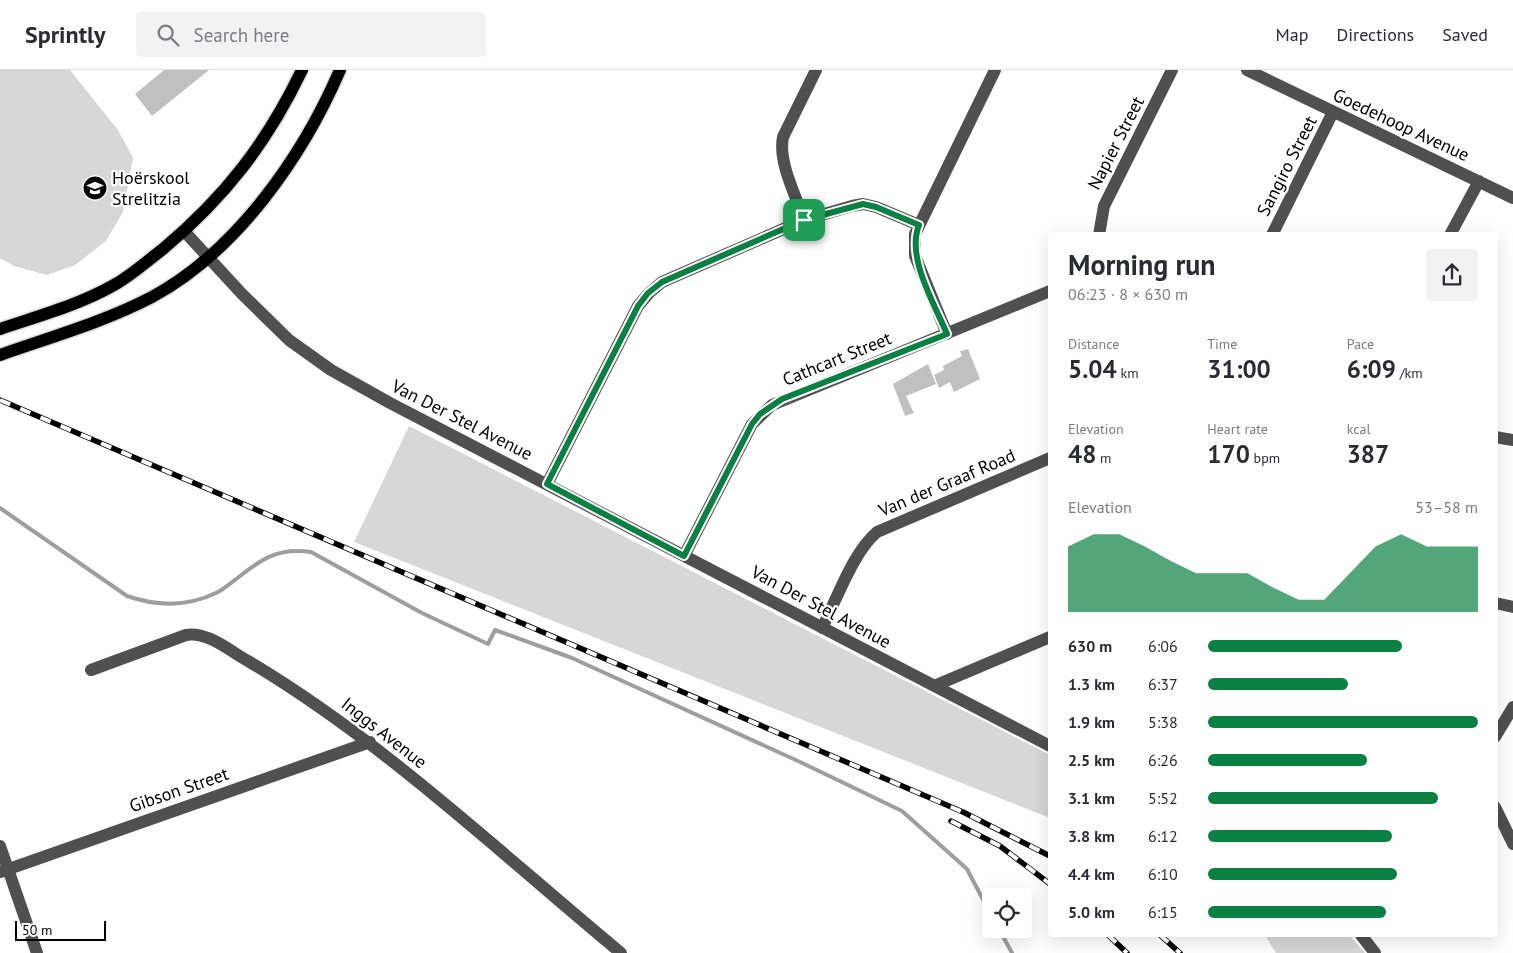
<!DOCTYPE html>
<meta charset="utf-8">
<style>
:root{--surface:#fff;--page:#f2f2f3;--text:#2b2b33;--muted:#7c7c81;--line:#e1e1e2;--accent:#0b8043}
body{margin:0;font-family:"PT Sans",sans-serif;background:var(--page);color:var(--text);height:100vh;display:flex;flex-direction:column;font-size:19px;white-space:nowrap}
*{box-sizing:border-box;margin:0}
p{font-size:16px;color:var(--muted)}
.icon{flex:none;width:28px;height:28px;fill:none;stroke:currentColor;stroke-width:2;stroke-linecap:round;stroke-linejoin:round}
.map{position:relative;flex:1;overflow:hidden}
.drawer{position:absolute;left:1048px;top:162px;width:450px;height:705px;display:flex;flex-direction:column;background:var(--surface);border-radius:5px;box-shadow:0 5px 20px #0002}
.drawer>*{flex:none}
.controls{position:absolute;left:982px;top:818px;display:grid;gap:10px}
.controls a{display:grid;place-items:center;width:50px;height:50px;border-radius:5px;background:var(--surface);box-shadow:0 5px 20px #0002;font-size:25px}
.scale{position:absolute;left:15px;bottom:12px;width:91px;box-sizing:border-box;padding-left:5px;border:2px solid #000;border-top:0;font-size:14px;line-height:18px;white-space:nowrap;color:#000;-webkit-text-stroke:4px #fff;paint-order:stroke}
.pin{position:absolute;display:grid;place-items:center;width:42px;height:42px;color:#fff;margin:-21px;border-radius:10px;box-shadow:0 2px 8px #0006}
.round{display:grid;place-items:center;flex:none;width:52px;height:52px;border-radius:5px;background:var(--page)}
.overview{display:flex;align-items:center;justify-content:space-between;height:85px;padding:0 20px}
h1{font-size:28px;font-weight:800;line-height:38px}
.metrics{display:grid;grid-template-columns:repeat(3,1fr);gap:8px;height:85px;padding:5px 20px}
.metrics div{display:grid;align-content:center}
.metrics b{font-size:25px;font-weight:800}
.metrics small{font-size:14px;font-weight:400}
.metrics p{font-size:14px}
.chart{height:140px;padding:10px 20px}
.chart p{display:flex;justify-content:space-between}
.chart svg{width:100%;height:90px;margin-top:5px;fill:var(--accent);opacity:.7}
ul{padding:0 20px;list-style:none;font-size:16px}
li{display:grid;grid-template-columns:80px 60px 1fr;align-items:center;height:38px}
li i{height:12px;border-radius:6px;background:var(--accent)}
header{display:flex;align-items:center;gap:30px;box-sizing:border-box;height:70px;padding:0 25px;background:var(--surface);border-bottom:1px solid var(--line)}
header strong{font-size:24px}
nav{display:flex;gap:28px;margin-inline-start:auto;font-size:18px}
.search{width:350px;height:45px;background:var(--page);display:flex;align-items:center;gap:12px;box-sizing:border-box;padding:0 18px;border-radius:5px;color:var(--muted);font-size:19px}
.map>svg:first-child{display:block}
.green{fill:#d7d7d7}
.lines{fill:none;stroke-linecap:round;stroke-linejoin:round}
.stream{stroke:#9e9e9e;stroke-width:4}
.building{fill:#c0c0c0}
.major-casing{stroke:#dbdbdb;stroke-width:15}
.minor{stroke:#505050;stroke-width:12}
.major{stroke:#000;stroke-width:12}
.rail-casing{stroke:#000;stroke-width:5.5}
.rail{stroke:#fff;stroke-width:4;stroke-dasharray:11;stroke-linecap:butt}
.route-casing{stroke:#fff;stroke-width:10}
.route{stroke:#0b8043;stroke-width:6}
.labels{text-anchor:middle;stroke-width:4.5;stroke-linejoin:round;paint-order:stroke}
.street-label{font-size:18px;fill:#000;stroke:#fff}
.poi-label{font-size:18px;fill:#000;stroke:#fff;text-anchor:start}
</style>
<header>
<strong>Sprintly</strong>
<div class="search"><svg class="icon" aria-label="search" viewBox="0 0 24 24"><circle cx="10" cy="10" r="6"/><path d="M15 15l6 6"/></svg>Search here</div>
<nav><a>Map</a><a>Directions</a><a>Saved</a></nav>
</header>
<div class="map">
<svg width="1513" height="883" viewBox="0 0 1513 883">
<rect width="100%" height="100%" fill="#fff"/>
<path class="green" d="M0,0H70L118,60L133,88L123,142L106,171L75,195L47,205L14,196L0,188Z
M409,356L1050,685V748L354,472Z
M1265,865H1349L1365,883H1276Z"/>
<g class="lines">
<path class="stream" d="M0,438L127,526C156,536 187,537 216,523C223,520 229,514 235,510C260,490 277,477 311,482L422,543L488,574L495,560L572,588L798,691L902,741L967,799L991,845
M999,859L1012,883"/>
</g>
<path class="building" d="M164,0H209L152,46L135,24Z
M968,279L980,309L954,322L950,312L939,318L934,305L944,300L943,296L962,286L960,281Z
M928,294L936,314L906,326L914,343L905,346L893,314Z"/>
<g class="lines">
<defs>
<path id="major" d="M0,259C38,246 79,235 114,215C132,205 147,191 163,179C225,127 267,73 302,0
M0,285C51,267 104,252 152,227C237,181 303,86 340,0"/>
</defs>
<use href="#major" class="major-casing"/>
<path class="minor" d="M1247,0L1513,128
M804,150C796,125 778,93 783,67L816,0
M184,161L242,224L289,270L331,300L390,333L1050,676
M1099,165L1104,136L1172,0
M1272,165L1333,42
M1450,165L1479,111
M947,264L915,186V164L995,0
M1495,367L1513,370
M547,414L638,236L649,223L662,212L804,150L852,136L863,134L876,137L919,155
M684,486L752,354L772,335L1050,221
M1495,533L1513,537
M822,558C837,529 853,482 877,462L1050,388
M91,600L186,565C207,561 230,581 248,591C384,672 499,782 621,883
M934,616L1050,567
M1495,667L1513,637
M1495,737L1513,774
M0,776L37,883
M0,802L370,672
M1361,865L1375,883"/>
<use href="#major" class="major"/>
<defs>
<path id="rail" d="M0,330L963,742L1050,786
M951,751L1000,776L1050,814
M1108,865L1127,883
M1160,865L1180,883"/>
</defs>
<use href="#rail" class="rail-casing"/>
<use href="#rail" class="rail"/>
</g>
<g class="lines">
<defs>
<path id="route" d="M863,134L876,137L919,155C906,187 934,233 947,264L782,329L760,344L752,354L684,486L547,414L638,236L648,223L662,212L804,150Z"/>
</defs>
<use href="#route" class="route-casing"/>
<use href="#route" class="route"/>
</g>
<defs>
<symbol id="school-disc" viewBox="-11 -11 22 22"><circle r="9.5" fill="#000" stroke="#fff"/><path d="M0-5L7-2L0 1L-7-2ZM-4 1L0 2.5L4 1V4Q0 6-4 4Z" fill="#fff"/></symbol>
</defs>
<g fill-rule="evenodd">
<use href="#school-disc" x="81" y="104" width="28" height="28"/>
</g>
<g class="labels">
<g class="street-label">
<text transform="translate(1401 55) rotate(25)" y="6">Goedehoop Avenue</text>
<text transform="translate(1116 73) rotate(-63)" y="6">Napier Street</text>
<text transform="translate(1287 96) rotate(-63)" y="6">Sangiro Street</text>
<text transform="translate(837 289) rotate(-22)" y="6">Cathcart Street</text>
<text transform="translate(462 350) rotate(27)" y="6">Van Der Stel Avenue</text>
<text transform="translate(947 413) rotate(-23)" y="6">Van der Graaf Road</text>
<text transform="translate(821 537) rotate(28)" y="6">Van Der Stel Avenue</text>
<text transform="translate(384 663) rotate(38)" y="6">Inggs Avenue</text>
<text transform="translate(179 720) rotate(-19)" y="6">Gibson Street</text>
</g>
<g class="poi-label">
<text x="112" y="114">Hoërskool<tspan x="112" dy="21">Strelitzia</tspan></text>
</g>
</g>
</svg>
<div class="controls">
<a><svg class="icon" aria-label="locate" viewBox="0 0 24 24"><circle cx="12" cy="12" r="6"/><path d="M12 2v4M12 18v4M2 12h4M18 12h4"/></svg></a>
</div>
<div class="scale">50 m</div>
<div class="pin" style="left:804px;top:150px;background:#1e9e55"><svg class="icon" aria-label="arrive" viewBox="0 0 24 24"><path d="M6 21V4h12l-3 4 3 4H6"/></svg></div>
<section class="drawer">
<div class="overview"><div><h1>Morning run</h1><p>06:23 · 8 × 630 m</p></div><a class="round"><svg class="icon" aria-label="share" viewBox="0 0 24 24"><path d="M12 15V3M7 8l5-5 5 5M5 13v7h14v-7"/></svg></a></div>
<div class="metrics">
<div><p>Distance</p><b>5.04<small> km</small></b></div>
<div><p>Time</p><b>31:00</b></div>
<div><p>Pace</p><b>6:09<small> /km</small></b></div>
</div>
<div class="metrics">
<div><p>Elevation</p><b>48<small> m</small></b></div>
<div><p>Heart rate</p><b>170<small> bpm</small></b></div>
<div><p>kcal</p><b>387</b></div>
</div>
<div class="chart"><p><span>Elevation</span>53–58 m</p>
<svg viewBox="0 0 160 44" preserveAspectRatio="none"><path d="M0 44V12L10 6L20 6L30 12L40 19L50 25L60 25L70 25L80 32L90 38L100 38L110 25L120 12L130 6L140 12L150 12L160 12V44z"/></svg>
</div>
<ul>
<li><b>630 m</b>6:06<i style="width:72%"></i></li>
<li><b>1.3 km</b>6:37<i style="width:52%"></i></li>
<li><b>1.9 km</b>5:38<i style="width:100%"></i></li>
<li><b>2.5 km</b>6:26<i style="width:59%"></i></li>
<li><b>3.1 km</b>5:52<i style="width:85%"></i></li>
<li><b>3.8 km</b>6:12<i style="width:68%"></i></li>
<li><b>4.4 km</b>6:10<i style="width:70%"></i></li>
<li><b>5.0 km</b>6:15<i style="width:66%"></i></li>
</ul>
</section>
</div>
